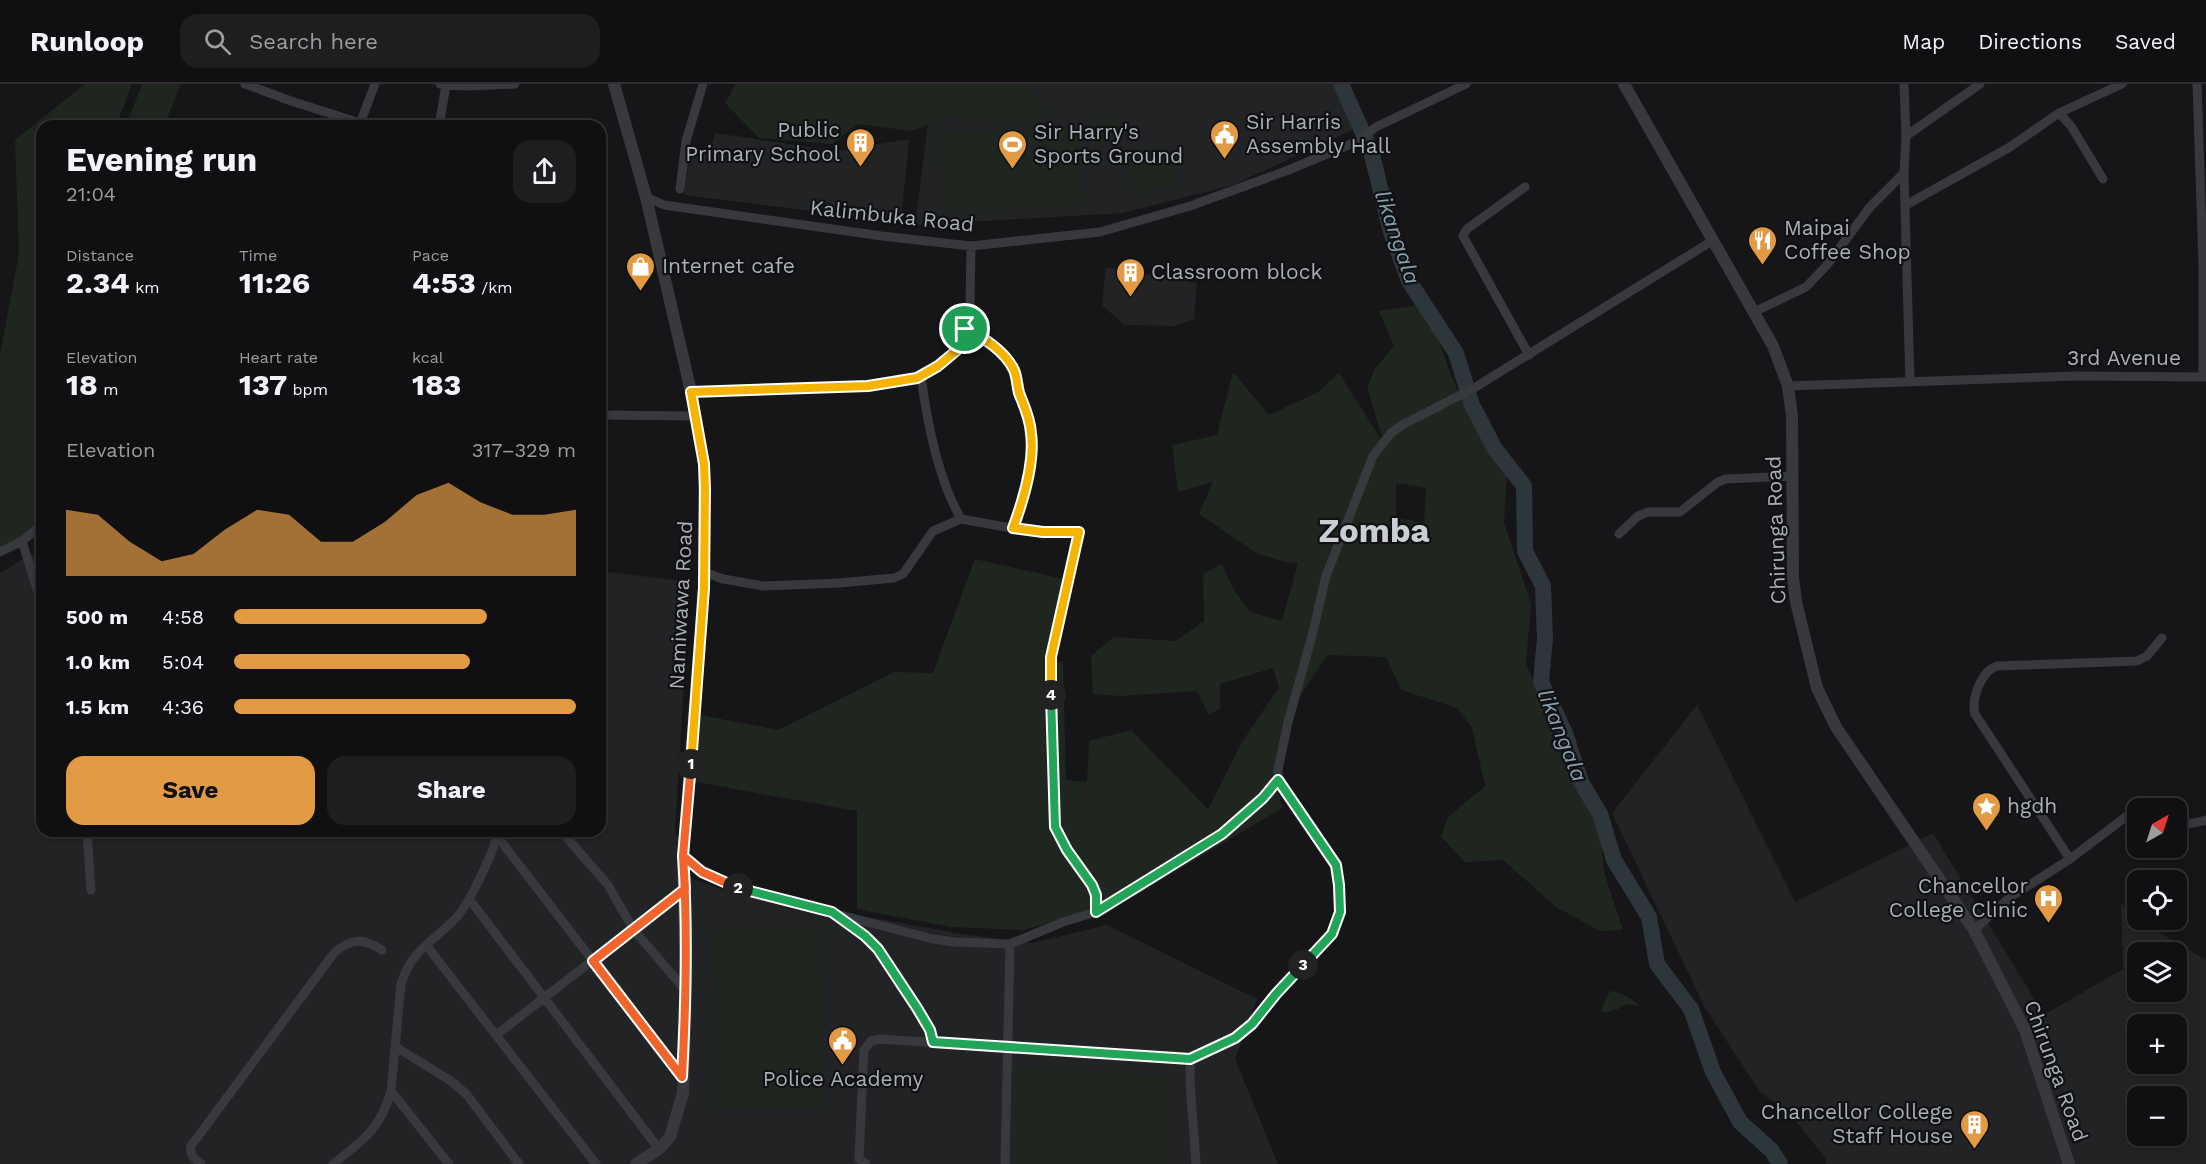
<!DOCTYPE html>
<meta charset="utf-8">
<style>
:root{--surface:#101012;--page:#1e1e20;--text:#f1f3f6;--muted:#9c9d9f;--line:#303032;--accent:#e29a44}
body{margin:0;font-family:"Work Sans",sans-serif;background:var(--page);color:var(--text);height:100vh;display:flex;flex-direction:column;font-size:22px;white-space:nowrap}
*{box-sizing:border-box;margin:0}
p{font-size:20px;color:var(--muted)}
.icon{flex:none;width:33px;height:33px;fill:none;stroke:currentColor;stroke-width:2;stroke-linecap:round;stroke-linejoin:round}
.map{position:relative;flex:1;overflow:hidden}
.drawer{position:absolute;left:36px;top:36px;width:570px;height:717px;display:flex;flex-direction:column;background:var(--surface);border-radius:18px;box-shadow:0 3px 9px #0003,0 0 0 2px var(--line)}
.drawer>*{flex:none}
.needle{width:39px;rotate:39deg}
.buttons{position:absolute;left:2127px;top:714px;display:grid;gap:12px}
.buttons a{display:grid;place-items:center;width:60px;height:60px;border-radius:12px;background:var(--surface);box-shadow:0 3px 9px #0003,0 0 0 2px var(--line);font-size:30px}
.pin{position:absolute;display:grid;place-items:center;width:51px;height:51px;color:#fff;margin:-26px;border:3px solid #fff;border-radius:50%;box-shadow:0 2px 6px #0007}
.km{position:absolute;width:30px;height:30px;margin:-15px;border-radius:50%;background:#222;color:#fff;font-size:16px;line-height:30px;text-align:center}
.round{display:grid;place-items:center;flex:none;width:63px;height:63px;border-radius:18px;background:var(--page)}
.overview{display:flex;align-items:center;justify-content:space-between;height:102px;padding:0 30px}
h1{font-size:33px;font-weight:700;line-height:45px}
.stats{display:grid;grid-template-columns:repeat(3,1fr);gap:9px;height:102px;padding:6px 30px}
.stats div{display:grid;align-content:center}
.stats b{font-size:30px;font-weight:700}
.stats small{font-size:16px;font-weight:400}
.stats p{font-size:16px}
.chart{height:168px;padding:12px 30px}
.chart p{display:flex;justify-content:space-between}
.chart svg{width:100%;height:108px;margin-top:6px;fill:var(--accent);opacity:.7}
.primary-button{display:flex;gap:12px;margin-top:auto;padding:12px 30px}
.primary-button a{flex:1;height:69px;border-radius:18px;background:var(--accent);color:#111;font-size:24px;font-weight:700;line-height:69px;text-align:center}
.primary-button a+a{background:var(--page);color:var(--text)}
ul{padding:0 30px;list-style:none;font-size:20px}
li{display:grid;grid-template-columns:96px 72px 1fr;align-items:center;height:45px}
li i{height:15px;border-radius:8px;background:var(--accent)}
header{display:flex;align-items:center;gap:36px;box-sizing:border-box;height:84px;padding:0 30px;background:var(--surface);border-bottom:2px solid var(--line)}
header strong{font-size:28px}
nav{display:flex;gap:33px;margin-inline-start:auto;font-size:21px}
.search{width:420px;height:54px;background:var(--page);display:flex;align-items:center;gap:15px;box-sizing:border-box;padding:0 21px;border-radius:18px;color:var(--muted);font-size:22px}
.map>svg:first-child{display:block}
.built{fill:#222325;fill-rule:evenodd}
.green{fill:#1f261f;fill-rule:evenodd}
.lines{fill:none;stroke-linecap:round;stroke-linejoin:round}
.river{stroke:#2d363b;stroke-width:16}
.minor{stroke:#38393d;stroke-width:9}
.tertiary{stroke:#38393d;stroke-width:12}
.split-1-casing{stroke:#fff;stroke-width:12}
.split-2-casing{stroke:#fff;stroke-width:12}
.split-3-casing{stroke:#fff;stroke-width:12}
.split-4-casing{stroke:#fff;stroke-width:12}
.split-5-casing{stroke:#fff;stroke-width:12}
.split-1{stroke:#f5b400;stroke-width:8}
.split-2{stroke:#f0652b;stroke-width:8}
.split-3{stroke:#22a559;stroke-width:8}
.split-4{stroke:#22a559;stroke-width:8}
.split-5{stroke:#f5b400;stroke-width:8}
.labels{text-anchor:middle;stroke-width:4.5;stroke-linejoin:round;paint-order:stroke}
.poi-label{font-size:21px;fill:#a9afb7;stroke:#111113;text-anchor:start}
.street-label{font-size:21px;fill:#a9afb7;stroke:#111113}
.water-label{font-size:22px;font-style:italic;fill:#84a0af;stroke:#111113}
.town-label{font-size:33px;font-weight:bold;fill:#caced3;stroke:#111113}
</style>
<header>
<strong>Runloop</strong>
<div class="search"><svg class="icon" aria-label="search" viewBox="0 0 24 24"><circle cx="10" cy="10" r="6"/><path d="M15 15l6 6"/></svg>Search here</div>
<nav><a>Map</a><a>Directions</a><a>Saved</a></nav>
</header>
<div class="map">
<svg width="2206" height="1080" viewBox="0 0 2206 1080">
<rect width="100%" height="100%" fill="#161618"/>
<path class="built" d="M933,0H1335L1354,45L1233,101L1123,129L915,141Z
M715,49L836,67L909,55L901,138L684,111L691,62L711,66Z
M1106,183L1197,199L1194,235L1175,242L1124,241L1102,221Z
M42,464V747H600V487L690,498L675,746L692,795L734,809L962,850L1032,859L1107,841L1257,915L1235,975L1278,1080H0V489Z
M1697,621L1795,818L1933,749L2044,931L2123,885L2121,819L2138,836L2206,876V1080H1826L1825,1074L1789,1028L1761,1009L1705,924L1612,729ZM2138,868H2176V908H2138ZM2138,940H2176V980H2138ZM2138,1012H2176V1052H2138Z"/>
<path class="green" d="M85,0H132L116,42H42V441L0,466V272L19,169L15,56Z
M142,0H181L164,42H126Z
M736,0H1027L1048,34L1015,39L949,32L912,47L858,40L832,60L759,54L725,19Z
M1108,29L1123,42L1102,63L1088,49Z
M1080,44L1084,121L945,127L942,49Z
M1166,59L1178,99L1137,111L1125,71Z
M1418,221L1433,240L1450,289L1470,334L1507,387L1504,439L1531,520L1526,580L1554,645L1564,676L1586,709L1600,747L1604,788L1623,846L1600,847L1556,823L1503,776L1465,778L1441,753L1448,733L1485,702L1472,644L1457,624L1401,606L1386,573L1327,571L1299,614L1276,698L1282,724L1126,817L1023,846L951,843L857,825V727L690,697L695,630L778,646L894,588L933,589L975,475L1068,496L1048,582L1063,577L1066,696L1087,698L1089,657L1131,646L1208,725L1242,658L1279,603L1273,584L1220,600V624L1209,631L1197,607L1120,612L1093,610L1091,572L1114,553L1176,557L1204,537L1203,490L1222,480L1234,506L1250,528L1282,537L1298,479L1286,478L1256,469L1199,430L1213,398L1178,408L1172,361L1217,351L1233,288L1269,331L1318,308L1339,289L1384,360L1367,303L1375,285L1394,262L1379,227ZM1396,399L1426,404L1424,439L1396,434Z
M820,845L823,1024L717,1025L714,846Z
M1610,907C1622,908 1631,914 1640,922L1628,920L1618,925L1604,929L1601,925Z
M1020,984L1168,992V1080H1018Z"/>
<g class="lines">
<path class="river" d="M1341,0L1371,67L1391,148L1409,197L1456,269L1472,321L1495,365L1524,402L1525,467L1543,502L1545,554L1541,598L1565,649L1581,698L1600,730L1614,776L1649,833L1657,880L1691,925L1713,988L1740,1038L1772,1067L1780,1080"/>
<path class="minor" d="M245,0L291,17L360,39
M440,0L466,2L515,0
M1904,0L1906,52L1904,89L1910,298
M2197,0L2203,180V292
M2059,29L2071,42L2103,95
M359,42L375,0
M439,42L446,1
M1906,52L1980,0
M1525,103L1467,145L1463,152L1529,271
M680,105L686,57L703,0
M646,113L664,121L882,152L971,162L1100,148L1190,122L1286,87L1358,57L1376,43L1466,0
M1906,121L2010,63L2059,29L2122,0
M1754,228L1806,203L1827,181L1870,123L1904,89
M965,245C983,253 1005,267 1014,286C1017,293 1017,301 1019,309C1024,322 1030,334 1031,349C1035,378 1023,417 1013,444
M921,292C927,338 938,395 961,435
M1788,302L2076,292L2206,293
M691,308L869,302L917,294L938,282L960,261L970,221L971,162
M600,331L695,332
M1619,450L1638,432L1648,428H1680L1718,398L1726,395L1792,392
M22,457L42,521
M0,468L22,457L42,441
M704,488L723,495L764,502L839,499L894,494L903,490L933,447L961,435L1022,446L1079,448L1051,573L1054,735L1055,743L1067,766L1092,801L1096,811V828
M2176,740L2194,739L2206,736
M87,747L91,806
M561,747L608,801L633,845L686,907
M497,752L682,993
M683,773L702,788L718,796L751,808L933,855L955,858L1010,860L1063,838L1096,828L1124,811L1222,750L1248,729L1278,696V686L1288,638L1313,548L1326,492L1373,372L1391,349L1402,341L1474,304L1712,157
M2070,775L1975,630C1971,615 1981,587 1997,582L2137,577L2147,572L2162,554
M470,816L659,1065
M839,833C847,839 857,845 865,852C886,870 926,932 933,958
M1974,846L2009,814L2070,775L2127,732L2138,729
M426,861L596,1080
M496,951L685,805
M396,963L451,997L467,1011L519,1080
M1190,976L1235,954L1253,940L1276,910L1332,850L1340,828L1336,781L1278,696
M391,1007L449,1080
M201,1080C194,1074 189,1071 191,1062L334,869C351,854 363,854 382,866
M333,1080C363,1057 381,1044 391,1007L401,900C412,865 432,859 456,834C469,820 495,766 498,747
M866,1080L859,1075L864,966L871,957L880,955L1190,976V998L1196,1080
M1005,1080L1010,860"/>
<path class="tertiary" d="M614,0L646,113L691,308L704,380V504L683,773L686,907L683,1009L670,1053L659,1065L636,1080
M1624,0L1773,262L1788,302L1792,332L1793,493L1796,518L1817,604L1836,643L1974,846L2025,946L2069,1080"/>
</g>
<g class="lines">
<defs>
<path id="split-1" d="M691,680L704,504L705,405L704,380L691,308L868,302L917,294L938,282L956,267L960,261L965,245"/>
<path id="split-2" d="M691,680L683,772L685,805L593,877L682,993C686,919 688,846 683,772L702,788L738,804"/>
<path id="split-3" d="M738,804L832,828L865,852L878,865L917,924L930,946L933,958L1190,975L1235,954L1252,940L1276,910L1303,881"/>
<path id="split-4" d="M1051,611L1055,743L1067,766L1092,801L1096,811V828L1222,750L1263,714L1278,696L1336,781L1339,801L1340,828L1332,850L1303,881"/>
<path id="split-5" d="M965,245C983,253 1005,267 1014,286C1017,293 1017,301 1019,309C1024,322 1030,334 1031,349C1035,378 1023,417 1013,444L1043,448H1079L1051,573V611"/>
</defs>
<use href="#split-1" class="split-1-casing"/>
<use href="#split-2" class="split-2-casing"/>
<use href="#split-3" class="split-3-casing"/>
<use href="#split-4" class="split-4-casing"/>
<use href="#split-5" class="split-5-casing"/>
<use href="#split-1" class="split-1"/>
<use href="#split-2" class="split-2"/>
<use href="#split-3" class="split-3"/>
<use href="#split-4" class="split-4"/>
<use href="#split-5" class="split-5"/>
</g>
<defs>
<symbol id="civic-pin" viewBox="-11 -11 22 30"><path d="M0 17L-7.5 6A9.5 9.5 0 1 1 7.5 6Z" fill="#e29a44" stroke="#111113"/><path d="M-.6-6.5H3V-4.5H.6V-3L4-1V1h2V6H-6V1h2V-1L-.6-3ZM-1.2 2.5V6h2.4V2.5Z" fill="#fff"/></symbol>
<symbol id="building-pin" viewBox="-11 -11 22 30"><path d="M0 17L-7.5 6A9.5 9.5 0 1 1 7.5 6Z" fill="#e29a44" stroke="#111113"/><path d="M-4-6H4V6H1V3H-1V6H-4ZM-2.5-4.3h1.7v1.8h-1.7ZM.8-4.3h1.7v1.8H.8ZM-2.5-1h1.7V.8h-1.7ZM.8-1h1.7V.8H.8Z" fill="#fff"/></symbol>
<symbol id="stadium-pin" viewBox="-11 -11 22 30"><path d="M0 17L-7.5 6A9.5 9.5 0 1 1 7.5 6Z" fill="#e29a44" stroke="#111113"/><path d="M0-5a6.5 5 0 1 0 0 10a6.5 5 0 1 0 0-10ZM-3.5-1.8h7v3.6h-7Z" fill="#fff"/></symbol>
<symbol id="restaurant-pin" viewBox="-11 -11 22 30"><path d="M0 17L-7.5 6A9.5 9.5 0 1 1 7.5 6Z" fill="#e29a44" stroke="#111113"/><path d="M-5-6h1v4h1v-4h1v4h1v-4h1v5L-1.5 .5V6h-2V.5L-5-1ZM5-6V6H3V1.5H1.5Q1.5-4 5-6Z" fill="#fff"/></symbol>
<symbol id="shop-pin" viewBox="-11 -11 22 30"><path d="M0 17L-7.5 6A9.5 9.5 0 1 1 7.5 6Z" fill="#e29a44" stroke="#111113"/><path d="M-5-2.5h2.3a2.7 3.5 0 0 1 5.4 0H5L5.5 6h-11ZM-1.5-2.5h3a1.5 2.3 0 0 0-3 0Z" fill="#fff"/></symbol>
<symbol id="sight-pin" viewBox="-11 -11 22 30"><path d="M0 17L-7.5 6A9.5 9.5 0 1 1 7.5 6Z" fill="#e29a44" stroke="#111113"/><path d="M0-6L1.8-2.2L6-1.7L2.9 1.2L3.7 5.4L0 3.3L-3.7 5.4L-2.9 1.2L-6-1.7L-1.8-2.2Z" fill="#fff"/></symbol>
<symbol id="hospital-pin" viewBox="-11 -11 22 30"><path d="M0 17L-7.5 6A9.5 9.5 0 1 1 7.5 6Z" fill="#e29a44" stroke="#111113"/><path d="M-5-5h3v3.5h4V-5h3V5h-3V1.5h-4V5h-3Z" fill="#fff"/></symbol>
</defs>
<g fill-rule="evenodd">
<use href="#civic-pin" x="1208" y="34" width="33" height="45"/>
<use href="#building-pin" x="844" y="42" width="33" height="45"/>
<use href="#stadium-pin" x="996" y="44" width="33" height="45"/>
<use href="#restaurant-pin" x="1746" y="140" width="33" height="45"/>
<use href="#shop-pin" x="624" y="166" width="33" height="45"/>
<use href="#building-pin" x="1114" y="172" width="33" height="45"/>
<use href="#sight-pin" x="1970" y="706" width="33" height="45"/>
<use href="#hospital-pin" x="2032" y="798" width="33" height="45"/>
<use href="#civic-pin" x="826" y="940" width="33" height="45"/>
<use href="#building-pin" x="1958" y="1024" width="33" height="45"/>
</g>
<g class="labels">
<g class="poi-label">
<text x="1246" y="45">Sir Harris<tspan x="1246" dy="24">Assembly Hall</tspan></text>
<text x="840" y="53" text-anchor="end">Public<tspan x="840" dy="24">Primary School</tspan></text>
<text x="1034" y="55">Sir Harry's<tspan x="1034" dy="24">Sports Ground</tspan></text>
<text x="1784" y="151">Maipai<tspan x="1784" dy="24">Coffee Shop</tspan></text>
<text x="662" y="189">Internet cafe</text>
<text x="1151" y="195">Classroom block</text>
<text x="2007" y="729">hgdh</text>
<text x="2028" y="809" text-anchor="end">Chancellor<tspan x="2028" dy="24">College Clinic</tspan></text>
<text x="843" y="1002" text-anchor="middle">Police Academy</text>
<text x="1953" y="1035" text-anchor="end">Chancellor College<tspan x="1953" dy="24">Staff House</tspan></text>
</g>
<g class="street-label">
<text transform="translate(892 132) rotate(6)" y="7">Kalimbuka Road</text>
<text x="2124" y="281">3rd Avenue</text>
<text transform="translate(1776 446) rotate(-92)" y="7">Chirunga Road</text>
<text transform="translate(681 521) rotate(-87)" y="7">Namiwawa Road</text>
<text transform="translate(2056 987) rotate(70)" y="7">Chirunga Road</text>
</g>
<g class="water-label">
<text transform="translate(1398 153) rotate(71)" y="8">likangala</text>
<text transform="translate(1563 651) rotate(68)" y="8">likangala</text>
</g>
<g class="town-label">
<text x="1374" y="458">Zomba</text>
</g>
</g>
</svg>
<div class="buttons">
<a><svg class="needle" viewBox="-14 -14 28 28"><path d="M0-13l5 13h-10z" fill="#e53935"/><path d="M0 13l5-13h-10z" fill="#9c9d9f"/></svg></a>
<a><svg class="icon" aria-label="locate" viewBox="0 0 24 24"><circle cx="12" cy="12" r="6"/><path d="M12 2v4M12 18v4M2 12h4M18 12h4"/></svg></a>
<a><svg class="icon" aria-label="layers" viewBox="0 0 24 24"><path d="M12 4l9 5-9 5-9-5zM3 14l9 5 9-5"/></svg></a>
<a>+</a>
<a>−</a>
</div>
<div class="pin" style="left:965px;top:245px;background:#1e9e55"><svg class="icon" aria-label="arrive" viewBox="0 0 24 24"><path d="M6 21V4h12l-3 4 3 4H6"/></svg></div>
<b class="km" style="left:691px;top:680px">1</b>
<b class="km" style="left:738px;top:804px">2</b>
<b class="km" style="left:1303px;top:881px">3</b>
<b class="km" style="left:1051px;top:611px">4</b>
<section class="drawer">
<div class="overview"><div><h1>Evening run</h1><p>21:04</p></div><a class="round"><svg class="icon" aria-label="share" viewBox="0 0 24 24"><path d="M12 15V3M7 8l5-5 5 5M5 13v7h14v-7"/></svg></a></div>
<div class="stats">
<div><p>Distance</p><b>2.34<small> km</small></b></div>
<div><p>Time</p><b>11:26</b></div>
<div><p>Pace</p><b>4:53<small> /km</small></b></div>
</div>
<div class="stats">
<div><p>Elevation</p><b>18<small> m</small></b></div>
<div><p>Heart rate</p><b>137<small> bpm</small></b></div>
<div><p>kcal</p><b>183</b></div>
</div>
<div class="chart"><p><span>Elevation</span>317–329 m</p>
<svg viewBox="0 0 160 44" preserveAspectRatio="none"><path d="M0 44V17L10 19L20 30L30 38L40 35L50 25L60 17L70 19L80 30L90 30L100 22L110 11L120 6L130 14L140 19L150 19L160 17V44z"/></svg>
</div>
<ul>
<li><b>500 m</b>4:58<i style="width:74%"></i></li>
<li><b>1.0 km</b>5:04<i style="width:69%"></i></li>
<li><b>1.5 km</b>4:36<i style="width:100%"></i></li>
</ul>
<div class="primary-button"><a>Save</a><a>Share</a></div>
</section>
</div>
